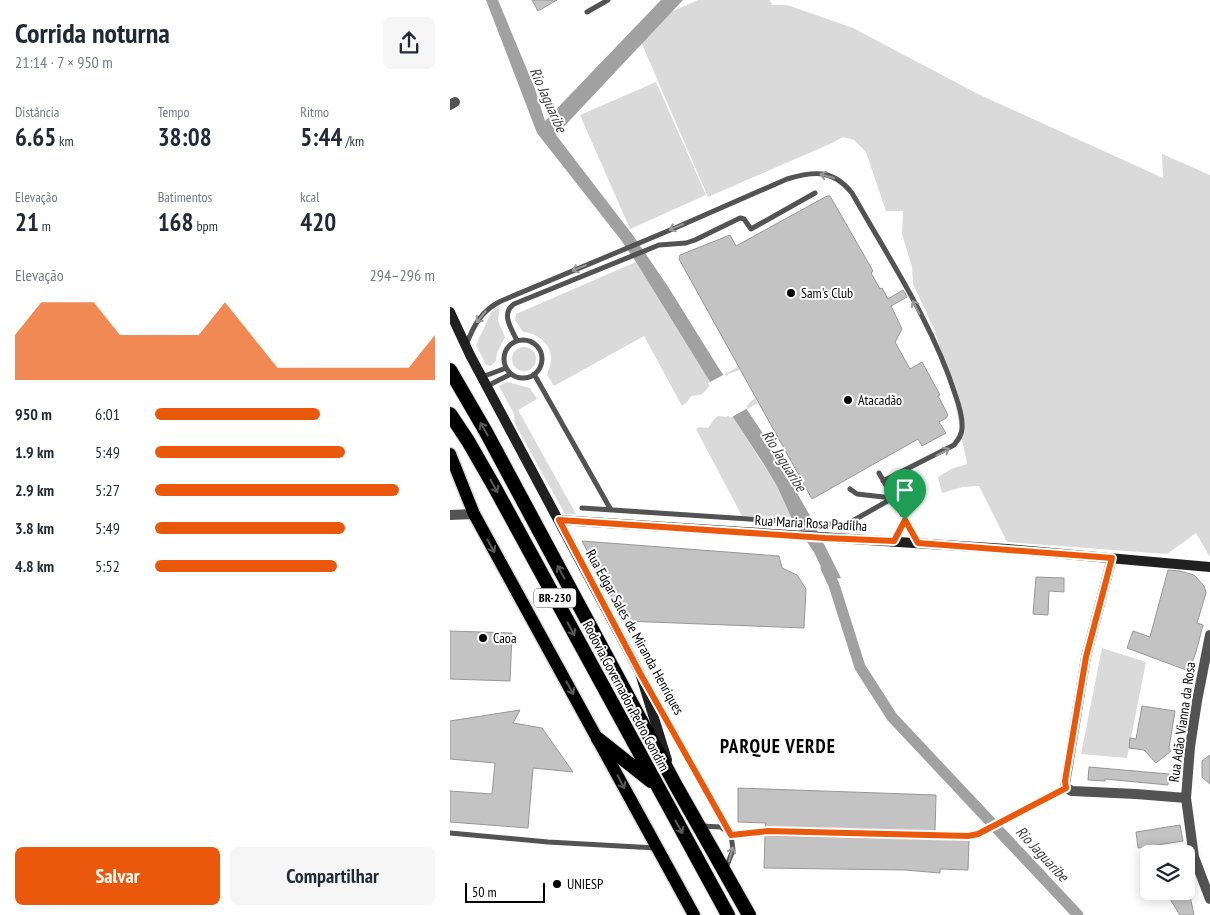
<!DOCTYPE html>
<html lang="pt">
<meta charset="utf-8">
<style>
:root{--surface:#fff;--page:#f6f6f7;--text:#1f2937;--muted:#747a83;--accent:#ea580c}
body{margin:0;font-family:"PT Sans Narrow",sans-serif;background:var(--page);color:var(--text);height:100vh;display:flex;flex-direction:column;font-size:19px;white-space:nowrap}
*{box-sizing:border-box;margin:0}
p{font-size:16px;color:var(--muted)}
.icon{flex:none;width:28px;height:28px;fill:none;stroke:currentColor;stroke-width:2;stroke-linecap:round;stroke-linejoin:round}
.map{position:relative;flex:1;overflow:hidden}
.panel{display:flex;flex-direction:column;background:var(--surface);width:450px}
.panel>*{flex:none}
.tools{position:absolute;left:690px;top:845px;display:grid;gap:10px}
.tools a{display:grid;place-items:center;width:55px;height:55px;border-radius:8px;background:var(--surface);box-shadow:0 2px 12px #0003;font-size:25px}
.scale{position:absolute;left:15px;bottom:12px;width:80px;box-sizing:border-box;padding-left:5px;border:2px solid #000;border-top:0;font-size:14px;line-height:18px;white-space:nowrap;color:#000;-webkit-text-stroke:4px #fff;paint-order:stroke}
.pin{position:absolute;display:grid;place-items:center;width:42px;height:42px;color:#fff;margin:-51px -21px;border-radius:50% 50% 50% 0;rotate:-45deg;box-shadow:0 0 5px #0007}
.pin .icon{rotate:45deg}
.round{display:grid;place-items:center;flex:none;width:52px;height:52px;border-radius:8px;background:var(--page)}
.overview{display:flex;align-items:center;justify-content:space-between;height:85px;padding:0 15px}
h1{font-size:28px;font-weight:700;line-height:38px}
.figures{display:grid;grid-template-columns:repeat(3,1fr);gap:8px;height:85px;padding:5px 15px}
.figures div{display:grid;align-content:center}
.figures b{font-size:25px;font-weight:700}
.figures small{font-size:14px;font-weight:400}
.figures p{font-size:14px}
.chart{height:140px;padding:10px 15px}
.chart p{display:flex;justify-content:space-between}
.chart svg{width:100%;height:90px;margin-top:5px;fill:var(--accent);opacity:.7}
.cta{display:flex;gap:10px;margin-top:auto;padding:10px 15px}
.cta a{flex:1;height:58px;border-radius:8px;background:var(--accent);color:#fff;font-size:20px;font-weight:700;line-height:58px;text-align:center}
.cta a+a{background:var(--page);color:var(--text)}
ul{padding:0 15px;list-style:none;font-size:16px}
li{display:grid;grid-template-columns:80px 60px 1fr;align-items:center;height:38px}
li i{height:12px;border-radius:6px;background:var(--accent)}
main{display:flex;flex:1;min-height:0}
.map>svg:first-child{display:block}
.green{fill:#dadada}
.water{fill:#a1a1a1}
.pier{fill:#fff}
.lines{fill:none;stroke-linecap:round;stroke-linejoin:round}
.canal{stroke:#a1a1a1;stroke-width:11}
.building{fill:#c3c3c3;stroke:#979797}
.primary-casing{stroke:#dbdbdb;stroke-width:15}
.trunk-casing{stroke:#dbdbdb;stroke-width:16}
.service{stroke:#535353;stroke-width:5}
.minor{stroke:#535353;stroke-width:10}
.secondary{stroke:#202020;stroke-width:10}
.primary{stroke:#000;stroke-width:12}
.trunk{stroke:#000;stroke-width:14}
.oneway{stroke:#989898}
.oneway2{stroke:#595959}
.route-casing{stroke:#fff;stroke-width:10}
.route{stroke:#ea580c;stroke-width:6}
.poi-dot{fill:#000;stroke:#fff;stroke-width:2}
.labels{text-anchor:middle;stroke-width:4;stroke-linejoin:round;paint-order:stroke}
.shield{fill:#fff;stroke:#4c4c4c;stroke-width:1}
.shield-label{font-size:12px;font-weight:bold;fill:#000}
.poi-label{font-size:14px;fill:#000;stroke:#fff;text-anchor:start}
.street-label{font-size:14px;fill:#000;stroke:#fff}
.water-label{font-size:15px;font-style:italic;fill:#424242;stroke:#fff}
.district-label{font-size:19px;font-weight:bold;letter-spacing:1px;fill:#000;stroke:#fff}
</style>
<main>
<section class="panel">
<div class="overview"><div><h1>Corrida noturna</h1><p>21:14 · 7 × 950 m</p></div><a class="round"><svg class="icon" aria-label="share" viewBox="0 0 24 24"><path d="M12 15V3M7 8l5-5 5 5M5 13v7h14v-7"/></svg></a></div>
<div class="figures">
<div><p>Distância</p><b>6.65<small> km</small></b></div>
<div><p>Tempo</p><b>38:08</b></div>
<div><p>Ritmo</p><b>5:44<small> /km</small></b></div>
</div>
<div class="figures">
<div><p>Elevação</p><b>21<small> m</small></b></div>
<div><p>Batimentos</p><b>168<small> bpm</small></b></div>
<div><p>kcal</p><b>420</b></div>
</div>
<div class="chart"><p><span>Elevação</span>294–296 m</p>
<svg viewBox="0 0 160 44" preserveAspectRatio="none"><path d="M0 44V22L10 6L20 6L30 6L40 22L50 22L60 22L70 22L80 6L90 22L100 38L110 38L120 38L130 38L140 38L150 38L160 22V44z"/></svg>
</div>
<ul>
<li><b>950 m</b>6:01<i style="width:59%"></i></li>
<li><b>1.9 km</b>5:49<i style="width:68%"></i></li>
<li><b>2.9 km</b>5:27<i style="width:87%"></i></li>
<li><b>3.8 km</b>5:49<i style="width:68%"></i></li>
<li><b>4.8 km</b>5:52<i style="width:65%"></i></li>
</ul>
<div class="cta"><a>Salvar</a><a>Compartilhar</a></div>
</section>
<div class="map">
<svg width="760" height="915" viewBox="0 0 760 915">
<rect width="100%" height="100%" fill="#fff"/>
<path class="green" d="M248,0H320L322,5H337L403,28L528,94L713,178L712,154L760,175V557L746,533L717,554L557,542L529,486L512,487L492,493L488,477L501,469L517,464L500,378L484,329L463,284L462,267L452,234L453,211H436L416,152L404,140L393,137L382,143L258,197L185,28Z
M206,82L256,195L180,229L130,115Z
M186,262L260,382L288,367L290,370L278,374L275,380L260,385C251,396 254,394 241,396L237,402L232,406L194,336L104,386L97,375C98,370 101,365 101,360C102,344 87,333 73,332L65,320L66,314Z
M50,306L48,321L55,337L47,353L46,361L40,366L36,365L26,345L42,311Z
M62 359a12 12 0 1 1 24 0a12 12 0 1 1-24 0Z
M57,382L80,388L87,399L68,410L126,514H115L65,424L64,414L49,386Z
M305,398L308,403L283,417L327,486L341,517L292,516L246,429L249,427L258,428L265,418L268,416L276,417L298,405L300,402Z
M652,648L696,662L677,758L631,754Z"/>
<path class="water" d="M36,0H48L85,89L95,121L211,0H233L106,135L182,234L217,285L268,367L312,432L359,514L391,578L377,580L365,554L341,517L327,486L313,463L260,382L186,262L171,240L87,133Z"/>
<path class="pier" d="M275,374L298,408L280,418L258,383Z"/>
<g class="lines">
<path class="canal" d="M376,568L384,585L410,667L442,717L628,915"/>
</g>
<path class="building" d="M82,0H107L88,11Z
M377,196H380L423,271L421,273L430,289L432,288L438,299L453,290L455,293L457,297L441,306L452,329L445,342L460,369L472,362L490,395L488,396L498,415L496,418L489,422L496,433L472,446L468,439L362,499L229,259L230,255L280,235L286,246Z
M132,541L329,556L332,568L347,575L356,589L354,628L174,621Z
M718,570L730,571L744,575L754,586L756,593L747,623L753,625L746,652L739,671L677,648L683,631L700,637Z
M586,577L614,578V592L599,591L598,615L583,614Z
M0,631L62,633L60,681L0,679Z
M692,706L725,711L719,748L721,751L706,763L694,750L679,748L680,738L686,739Z
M70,710L63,723L92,728L123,772L83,768L78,828L0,822V791L42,794L45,763L0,759V721Z
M760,755V784L752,777V761Z
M639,767L719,774L718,785L655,779V781L638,780Z
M288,788L486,795L485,831L315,827L316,823L288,822Z
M730,825L733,841L688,848L686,832Z
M315,836L519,840L518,870L490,869V873L455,870L314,868Z
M715,891H739L744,915H730Z"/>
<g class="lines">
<defs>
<path id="primary" d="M0,454L24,514L244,915"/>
<path id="trunk" d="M0,370L36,432L225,784L299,915
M0,414L18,441L45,488L278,915
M148,739L201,781"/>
</defs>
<use href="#primary" class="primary-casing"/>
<use href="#trunk" class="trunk-casing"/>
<path class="service" d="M137,12L158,0
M54 359a19 19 0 1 1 38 0a19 19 0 1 1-38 0Z
M67,341C62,329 50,314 64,304L209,245L236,243L245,240L290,218L294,219L301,229L365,193
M16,345C24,325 31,311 51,301L225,228L337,179C364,171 383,169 402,193C438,257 483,324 505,394C509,405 513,417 512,428C512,435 508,440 504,445L433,481
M84,374L161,510
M32,377L56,368
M37,386L61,374
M429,473L468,542
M400,489L407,494L442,498
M132,508L377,524H397L443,498
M444,541L455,519
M199,688L281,835L283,850L276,868
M251,826L271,827L281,835L318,831L518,836L528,833L616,788
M0,833L98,842L206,848"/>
<path class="minor" d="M0,105L5,102
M0,515L24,514
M662,558L636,657L615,784L616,788L622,791L686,794L736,798
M760,635L747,701L740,747L736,798L744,857L760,899"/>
<path class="secondary" d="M0,312L20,355L190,673L217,760
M109,520L557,549L760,567"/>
<use href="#primary" class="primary"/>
<use href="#trunk" class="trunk"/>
</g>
<defs><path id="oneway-shaft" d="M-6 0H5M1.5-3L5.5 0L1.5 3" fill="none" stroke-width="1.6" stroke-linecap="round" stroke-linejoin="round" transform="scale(1.25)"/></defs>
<g class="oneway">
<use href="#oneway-shaft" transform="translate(377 176) rotate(-165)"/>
<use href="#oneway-shaft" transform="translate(226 227) rotate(157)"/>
<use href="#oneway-shaft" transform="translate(129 268) rotate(157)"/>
<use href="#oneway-shaft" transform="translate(466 307) rotate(-118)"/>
<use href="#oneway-shaft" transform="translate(31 317) rotate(129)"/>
<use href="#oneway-shaft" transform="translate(493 452) rotate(-28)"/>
<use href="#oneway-shaft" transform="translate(281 854) rotate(-75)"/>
</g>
<g class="oneway2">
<use href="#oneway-shaft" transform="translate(34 429) rotate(-120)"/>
<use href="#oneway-shaft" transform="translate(44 486) rotate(61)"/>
<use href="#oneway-shaft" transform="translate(41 546) rotate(61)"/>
<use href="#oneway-shaft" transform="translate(111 572) rotate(-118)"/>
<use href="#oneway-shaft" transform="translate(121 629) rotate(62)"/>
<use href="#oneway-shaft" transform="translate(120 688) rotate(61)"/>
<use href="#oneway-shaft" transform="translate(171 782) rotate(62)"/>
<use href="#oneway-shaft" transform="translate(229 827) rotate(61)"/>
</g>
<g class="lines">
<defs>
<path id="route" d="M109,520L375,538L444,541L455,520L468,543L662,558L636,657L615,781L616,788L528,834L518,836L318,831L281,835L190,673Z"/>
</defs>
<use href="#route" class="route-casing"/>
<use href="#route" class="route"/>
</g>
<g class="poi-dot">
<circle cx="341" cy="293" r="5"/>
<circle cx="398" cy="400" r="5"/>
<circle cx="33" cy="638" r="5"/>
<circle cx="107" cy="884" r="5"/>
</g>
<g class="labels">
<rect class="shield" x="84" y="588.5" width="42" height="19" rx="4"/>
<g class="shield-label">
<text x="105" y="602">BR-230</text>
</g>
<g class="poi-label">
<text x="351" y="298">Sam's Club</text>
<text x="408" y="405">Atacadão</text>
<text x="43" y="643">Caoa</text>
<text x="117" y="889">UNIESP</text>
</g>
<g class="street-label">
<text transform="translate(361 523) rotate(3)" y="5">Rua Maria Rosa Padilha</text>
<text transform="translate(185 632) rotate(61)" y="5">Rua Edgar Sales de Miranda Henriques</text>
<text transform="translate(176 696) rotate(62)" y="5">Rodovia Governador Pedro Gondim</text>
<text transform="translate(732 722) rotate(-82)" y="5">Rua Adão Vianna da Rosa</text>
</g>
<g class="water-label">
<text transform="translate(98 100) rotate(66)" y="5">Rio Jaguaribe</text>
<text transform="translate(334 461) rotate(58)" y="5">Rio Jaguaribe</text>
<text transform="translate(592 854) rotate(47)" y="5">Rio Jaguaribe</text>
</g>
<g class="district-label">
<text x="328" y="753">PARQUE VERDE</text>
</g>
</g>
</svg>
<div class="tools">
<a><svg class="icon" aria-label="layers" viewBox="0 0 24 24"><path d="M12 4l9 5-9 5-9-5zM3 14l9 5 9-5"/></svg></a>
</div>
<div class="scale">50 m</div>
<div class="pin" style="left:455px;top:520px;background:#1e9e55"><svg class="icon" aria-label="arrive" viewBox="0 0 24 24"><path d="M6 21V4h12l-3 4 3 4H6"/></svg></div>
</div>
</main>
